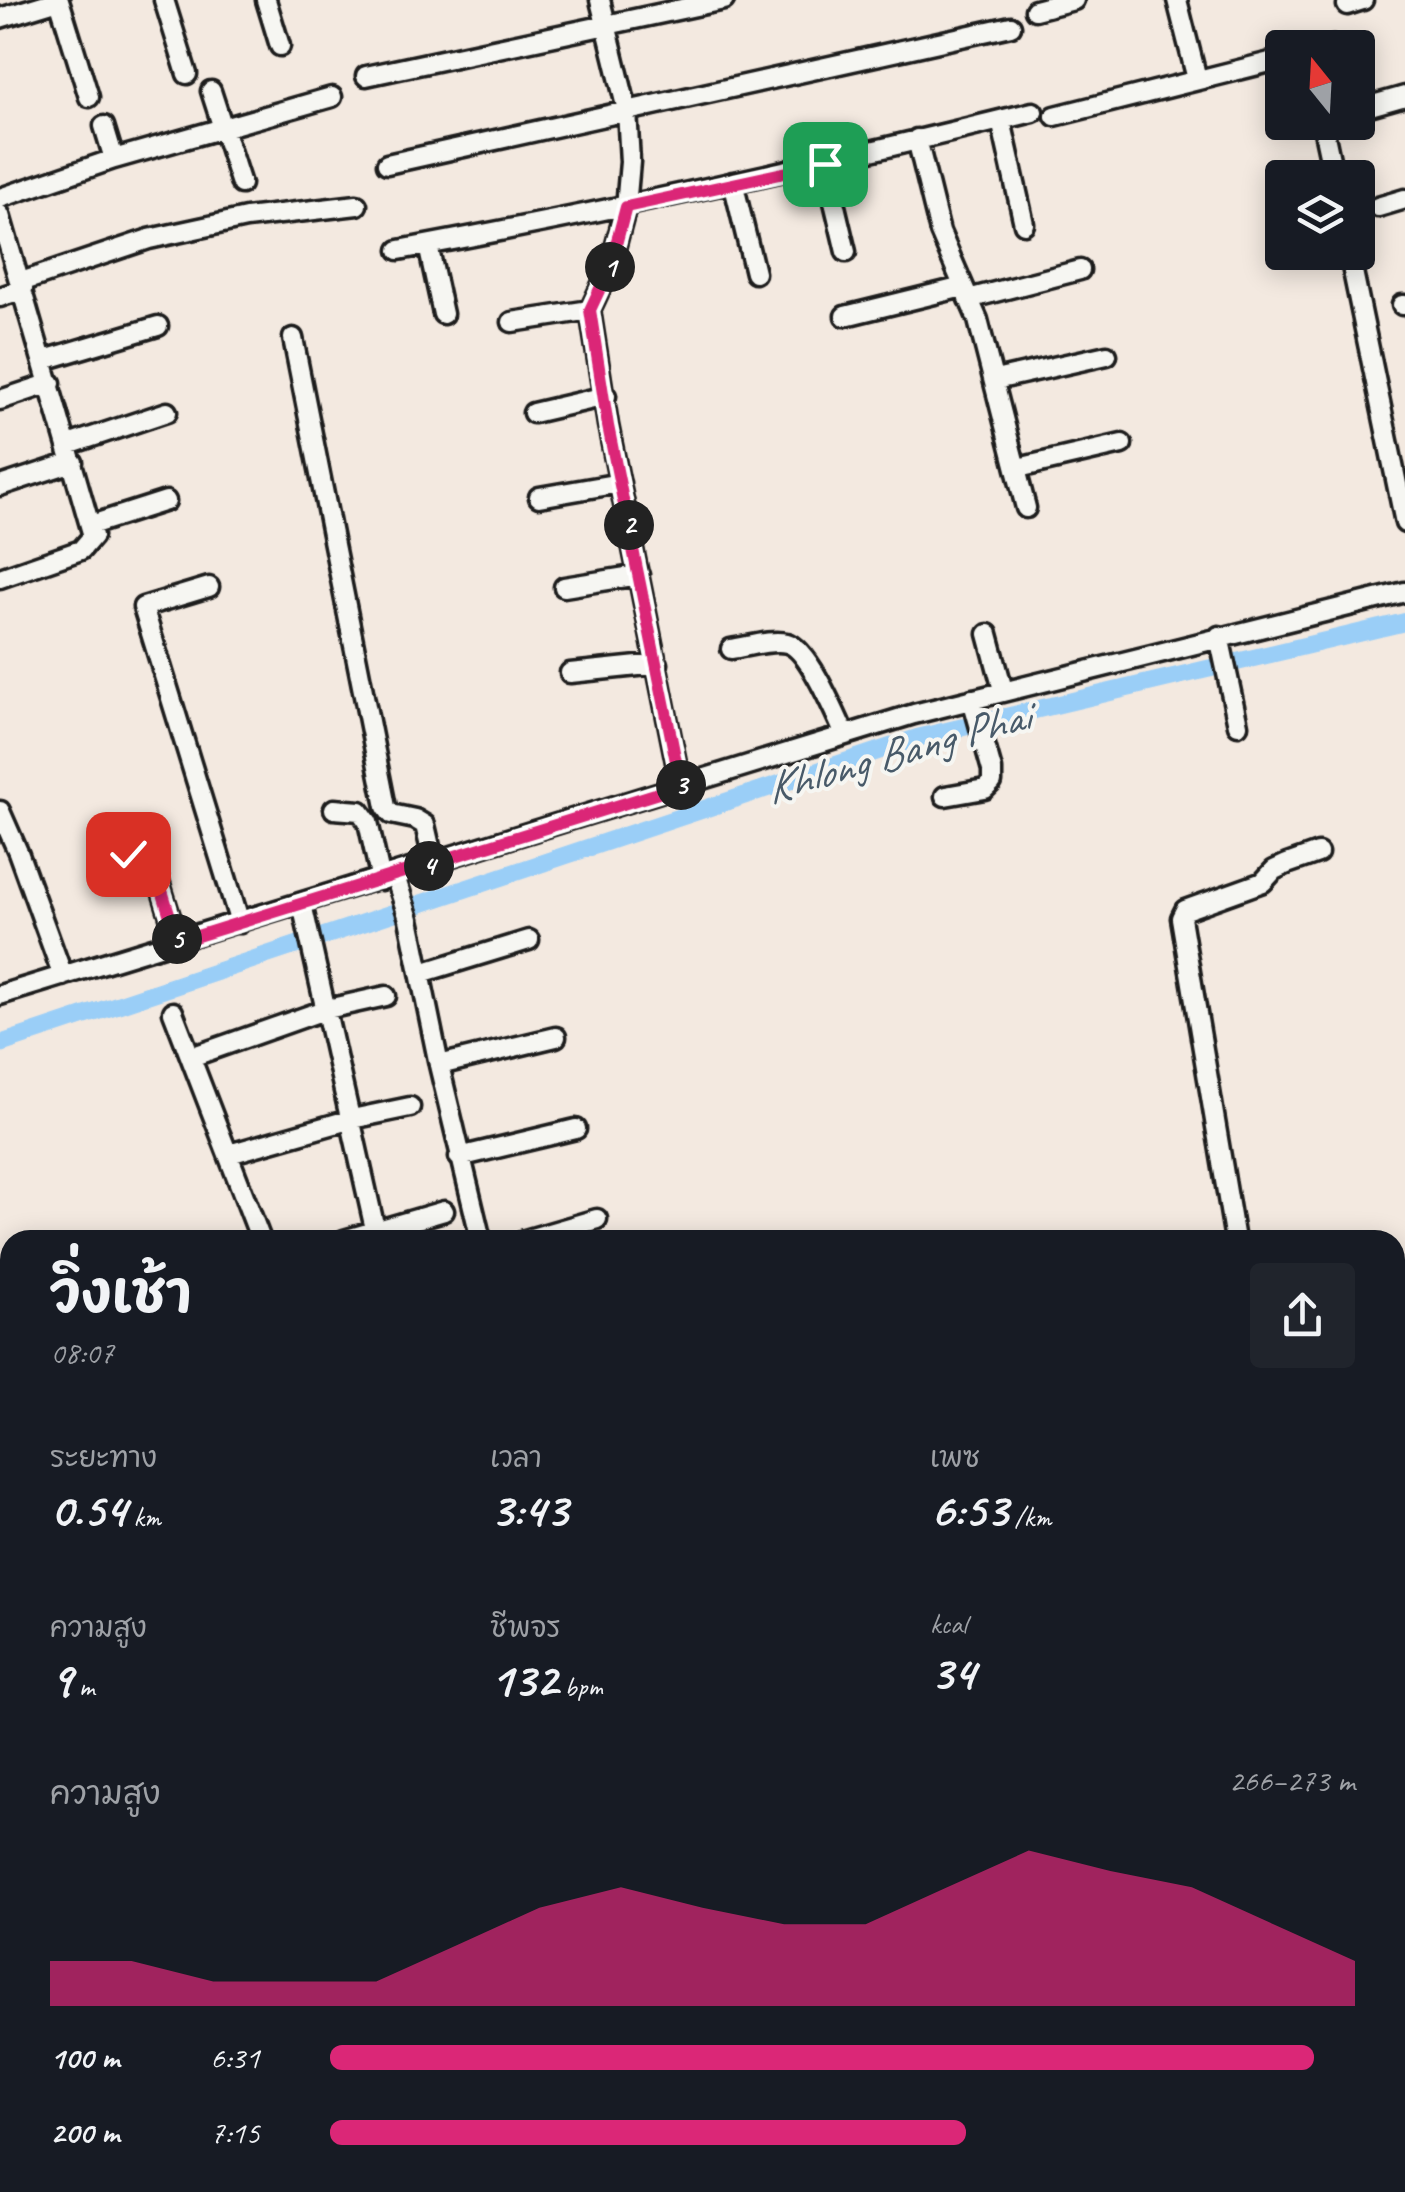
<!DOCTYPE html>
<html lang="th">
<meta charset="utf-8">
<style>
:root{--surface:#171b24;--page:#20242c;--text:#f1f3f6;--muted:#9ea1a6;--accent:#db2777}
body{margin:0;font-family:Caveat,"Playpen Sans Thai",sans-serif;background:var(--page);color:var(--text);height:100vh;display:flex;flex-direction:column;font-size:38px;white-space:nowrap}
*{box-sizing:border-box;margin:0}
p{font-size:32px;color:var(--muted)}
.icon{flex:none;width:55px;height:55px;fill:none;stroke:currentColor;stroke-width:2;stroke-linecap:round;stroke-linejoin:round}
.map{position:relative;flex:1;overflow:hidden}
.panel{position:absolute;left:0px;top:1230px;width:1405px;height:962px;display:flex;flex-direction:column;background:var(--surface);border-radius:30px 30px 0 0;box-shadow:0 5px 25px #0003}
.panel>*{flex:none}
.needle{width:65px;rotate:342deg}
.buttons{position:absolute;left:1265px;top:30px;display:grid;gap:20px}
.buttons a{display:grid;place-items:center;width:110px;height:110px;border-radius:10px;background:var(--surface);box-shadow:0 5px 25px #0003;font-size:50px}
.pin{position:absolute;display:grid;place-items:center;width:85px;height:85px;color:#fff;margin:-42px;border-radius:20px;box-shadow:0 5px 15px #0006}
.km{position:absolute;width:50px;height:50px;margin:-25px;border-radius:50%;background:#222;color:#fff;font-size:28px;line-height:50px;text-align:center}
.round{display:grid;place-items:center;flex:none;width:105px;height:105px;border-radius:10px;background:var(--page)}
.overview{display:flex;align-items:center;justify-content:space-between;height:170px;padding:0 50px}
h1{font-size:55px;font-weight:700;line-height:75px}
.stats{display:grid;grid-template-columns:repeat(3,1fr);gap:15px;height:170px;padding:10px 50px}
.stats div{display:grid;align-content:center}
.stats b{font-size:50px;font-weight:700}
.stats small{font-size:28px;font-weight:400}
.stats p{font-size:28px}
.chart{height:280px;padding:20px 50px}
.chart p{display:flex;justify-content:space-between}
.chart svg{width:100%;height:180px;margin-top:10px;fill:var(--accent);opacity:.7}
ul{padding:0 50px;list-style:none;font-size:32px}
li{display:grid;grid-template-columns:160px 120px 1fr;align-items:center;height:75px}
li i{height:25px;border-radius:12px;background:var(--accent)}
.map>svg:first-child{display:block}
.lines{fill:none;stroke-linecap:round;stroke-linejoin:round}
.canal{stroke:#9acef7;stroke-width:18}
.minor-casing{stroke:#1c1c1c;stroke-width:25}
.minor{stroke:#f6f6f2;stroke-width:18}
.route-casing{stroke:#fff;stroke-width:20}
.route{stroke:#db2777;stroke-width:12}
.labels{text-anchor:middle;stroke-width:8;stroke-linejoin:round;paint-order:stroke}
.water-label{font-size:45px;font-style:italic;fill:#485a69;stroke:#f6f6f2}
</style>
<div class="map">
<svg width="1405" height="2192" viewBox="0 0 1405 2192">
<rect width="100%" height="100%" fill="#f3e9e0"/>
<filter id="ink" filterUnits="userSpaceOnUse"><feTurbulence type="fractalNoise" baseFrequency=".01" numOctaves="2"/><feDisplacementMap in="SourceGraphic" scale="20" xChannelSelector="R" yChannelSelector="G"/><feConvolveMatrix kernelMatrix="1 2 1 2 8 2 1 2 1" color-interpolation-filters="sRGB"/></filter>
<g filter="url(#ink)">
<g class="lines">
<path class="canal" d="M0,1044L917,738L1405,622"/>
<defs>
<path id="minor" d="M59,0L89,97
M164,0L187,74
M266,0L280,46
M600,0L627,110L630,162L626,207L610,267L590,310L608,425L681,787
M1177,0L1197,79
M1347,5L1363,0
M1035,10L1074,0
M0,18L59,0
M1326,48L1333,46
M366,76L724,0
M211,91L241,184
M1366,107L1405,96
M1055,116L1282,59
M1001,120L1024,224
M1322,122L1334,178
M104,126L114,159
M917,139L940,232L978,320L1026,508
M387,164L1011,26
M825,164L846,252
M733,182L755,273
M0,198L114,159L332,97
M1378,207L1405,199
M0,215L93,536L81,550L0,578
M428,245L443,314
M399,250C612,211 823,164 1033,112
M1349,252L1405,523
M21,282L149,239L246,218L357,205
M0,297L23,289
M968,299L1080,270
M1402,305H1405
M845,316L963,287
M512,322L590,310
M293,338L386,807L391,814L415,819L425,825L434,864
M44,360L158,326
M995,380L1107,355
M0,400L51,383
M533,413L606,396
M68,445L167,412
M1018,468L1122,444
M0,486L73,462
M539,497L620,483
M91,525L166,501
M209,587L143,607L240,923
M564,587L639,575
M988,634L1003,690
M1219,636L1238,725
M731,649C747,647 772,639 787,643C808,648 836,715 845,735
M570,673L658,664
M945,796L985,789L992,782V770L972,699
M334,809L360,811L368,822L381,880
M0,811L18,852L63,976
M127,855L144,856L155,868L178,942
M395,876L409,919L439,1065L481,1240
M302,904L375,1229
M421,973L529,940
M0,995L914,714L1405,592
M173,1012L261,1240
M191,1057L327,1009L386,996
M439,1065L556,1037
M229,1154L352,1119L410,1107
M459,1157L576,1129
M344,1240L444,1211
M525,1240L597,1219
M1235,1240L1181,918L1185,910L1263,882L1274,870L1287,864L1318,853
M0,1401L10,1397
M0,1488L10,1499
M0,1607L10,1604
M0,1832L10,1828
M1395,1913L1405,1911
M242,2182L245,2192
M587,2182L590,2192
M1263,2182L1266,2192
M191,2192L218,2182
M428,2192L465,2182
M678,2192L712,2182"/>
</defs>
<use href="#minor" class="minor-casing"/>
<use href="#minor" class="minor"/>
</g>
</g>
<g class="lines" filter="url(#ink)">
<defs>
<path id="route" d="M128,854L144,856L155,868L178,942L681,786L608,426L590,310L610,267L626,207L825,164"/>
</defs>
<use href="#route" class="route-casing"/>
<use href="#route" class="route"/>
</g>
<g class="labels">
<g class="water-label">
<text transform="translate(897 751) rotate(-16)" y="16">Khlong Bang Phai</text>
</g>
</g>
</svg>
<div class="buttons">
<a><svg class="needle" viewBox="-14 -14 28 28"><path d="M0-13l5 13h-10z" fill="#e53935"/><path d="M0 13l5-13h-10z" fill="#9ea1a6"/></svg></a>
<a><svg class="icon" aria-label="layers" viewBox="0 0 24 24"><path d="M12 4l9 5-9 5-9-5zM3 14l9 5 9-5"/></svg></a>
</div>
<div class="pin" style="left:825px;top:164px;background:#1e9e55"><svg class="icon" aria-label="arrive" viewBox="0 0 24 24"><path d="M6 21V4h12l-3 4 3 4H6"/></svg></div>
<div class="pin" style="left:128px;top:854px;background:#d93025"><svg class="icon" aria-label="check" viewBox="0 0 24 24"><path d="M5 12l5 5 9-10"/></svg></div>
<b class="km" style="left:610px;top:267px">1</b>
<b class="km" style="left:629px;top:525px">2</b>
<b class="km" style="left:681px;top:785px">3</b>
<b class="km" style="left:429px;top:866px">4</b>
<b class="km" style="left:177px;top:939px">5</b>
<section class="panel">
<div class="overview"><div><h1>วิ่งเช้า</h1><p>08:07</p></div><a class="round"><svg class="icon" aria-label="share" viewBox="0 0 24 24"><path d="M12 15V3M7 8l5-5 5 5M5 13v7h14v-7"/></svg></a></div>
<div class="stats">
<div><p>ระยะทาง</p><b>0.54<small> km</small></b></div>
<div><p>เวลา</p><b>3:43</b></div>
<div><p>เพซ</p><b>6:53<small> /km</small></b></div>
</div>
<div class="stats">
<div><p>ความสูง</p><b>9<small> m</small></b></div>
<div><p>ชีพจร</p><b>132<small> bpm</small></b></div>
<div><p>kcal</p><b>34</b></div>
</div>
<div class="chart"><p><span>ความสูง</span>266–273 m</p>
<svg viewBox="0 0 160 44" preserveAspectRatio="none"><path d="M0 44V33L10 33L20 38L30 38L40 38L50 29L60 20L70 15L80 20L90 24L100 24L110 15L120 6L130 11L140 15L150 24L160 33V44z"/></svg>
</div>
<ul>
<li><b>100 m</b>6:31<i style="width:96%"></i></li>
<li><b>200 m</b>7:15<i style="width:62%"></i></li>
</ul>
</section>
</div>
